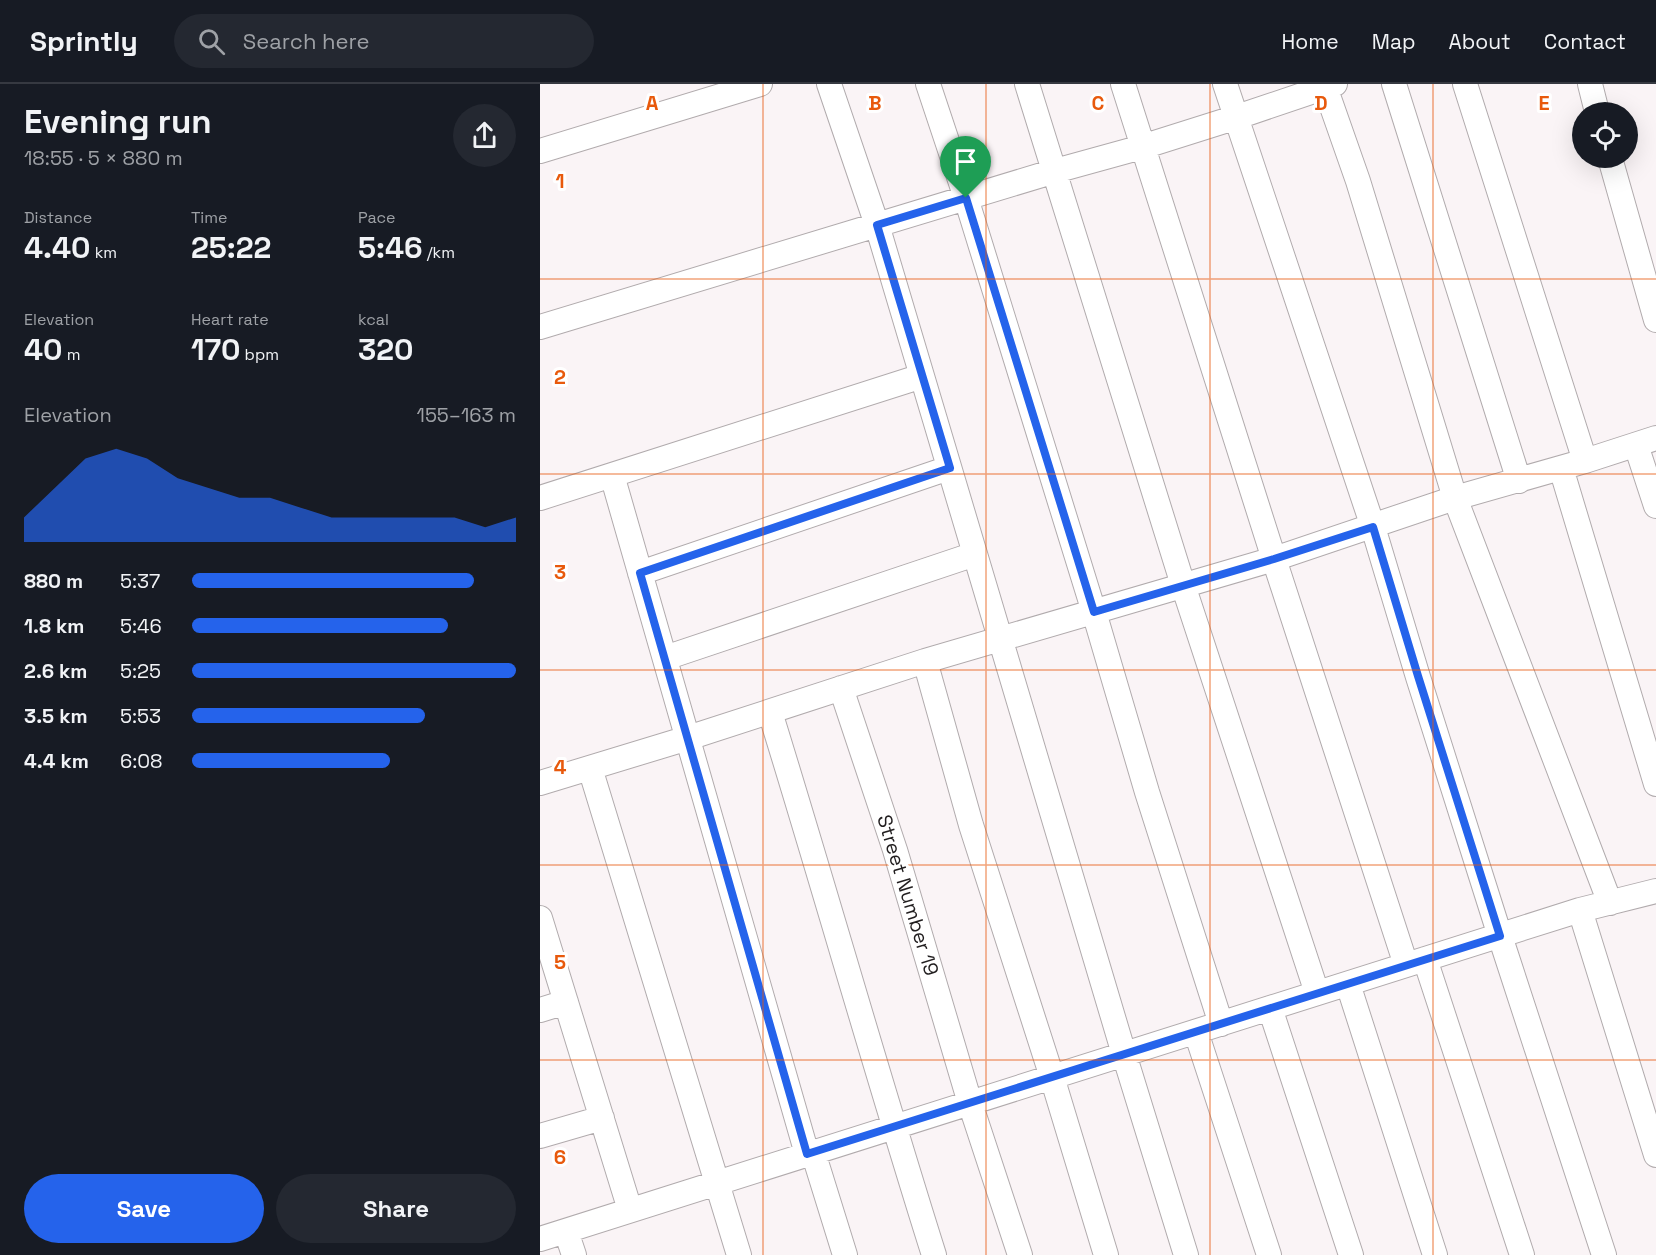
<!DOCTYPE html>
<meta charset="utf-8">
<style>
:root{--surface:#171b24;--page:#242831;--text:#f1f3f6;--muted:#9ea1a6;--line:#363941;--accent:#2563eb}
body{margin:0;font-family:"Space Grotesk",sans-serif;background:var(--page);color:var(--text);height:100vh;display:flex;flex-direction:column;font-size:22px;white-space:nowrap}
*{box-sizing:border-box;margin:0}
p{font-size:20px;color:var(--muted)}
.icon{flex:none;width:33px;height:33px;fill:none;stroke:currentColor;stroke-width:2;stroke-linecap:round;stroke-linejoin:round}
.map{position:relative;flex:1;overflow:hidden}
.panel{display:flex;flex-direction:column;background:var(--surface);width:540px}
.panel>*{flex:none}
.buttons{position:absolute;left:1032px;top:18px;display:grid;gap:12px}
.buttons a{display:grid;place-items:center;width:66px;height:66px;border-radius:50%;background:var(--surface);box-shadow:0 6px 24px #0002;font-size:30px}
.pin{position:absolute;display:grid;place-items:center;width:51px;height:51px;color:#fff;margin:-62px -26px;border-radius:50% 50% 50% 0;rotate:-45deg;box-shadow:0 0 6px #0007}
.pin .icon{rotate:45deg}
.round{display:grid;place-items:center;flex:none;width:63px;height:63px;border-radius:32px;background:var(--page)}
.summary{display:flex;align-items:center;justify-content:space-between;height:102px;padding:0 24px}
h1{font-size:33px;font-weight:800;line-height:45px}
.metrics{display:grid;grid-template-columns:repeat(3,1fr);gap:9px;height:102px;padding:6px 24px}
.metrics div{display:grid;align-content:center}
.metrics b{font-size:30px;font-weight:800}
.metrics small{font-size:16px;font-weight:400}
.metrics p{font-size:16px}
.chart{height:168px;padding:12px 24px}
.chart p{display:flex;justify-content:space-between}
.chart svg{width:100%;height:108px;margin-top:6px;fill:var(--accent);opacity:.7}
.button{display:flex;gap:12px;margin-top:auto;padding:12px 24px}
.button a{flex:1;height:69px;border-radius:36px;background:var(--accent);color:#fff;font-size:24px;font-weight:800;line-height:69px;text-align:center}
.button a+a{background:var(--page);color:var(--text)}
ul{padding:0 24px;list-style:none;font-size:20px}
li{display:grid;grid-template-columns:96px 72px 1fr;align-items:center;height:45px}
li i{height:15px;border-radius:8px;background:var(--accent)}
header{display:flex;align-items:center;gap:36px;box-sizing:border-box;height:84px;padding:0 30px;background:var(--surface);border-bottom:2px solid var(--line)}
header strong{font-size:28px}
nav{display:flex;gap:33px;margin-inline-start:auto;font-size:21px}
.search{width:420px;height:54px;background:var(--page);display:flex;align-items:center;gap:15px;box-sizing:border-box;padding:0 21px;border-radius:33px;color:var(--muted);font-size:22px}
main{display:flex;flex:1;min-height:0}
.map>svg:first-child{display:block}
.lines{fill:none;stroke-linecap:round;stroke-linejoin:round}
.minor-casing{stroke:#b1abad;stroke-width:26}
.minor{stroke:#fff;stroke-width:24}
.route-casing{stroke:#fff;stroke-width:12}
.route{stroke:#2563eb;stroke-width:8}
.grid{fill:none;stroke:#e8590c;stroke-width:1.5;stroke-opacity:0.55}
.labels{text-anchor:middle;stroke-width:6;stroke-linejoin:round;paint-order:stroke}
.street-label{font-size:20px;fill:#211e1f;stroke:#fff}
.grid-label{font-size:20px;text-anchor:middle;font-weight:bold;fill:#e8590c;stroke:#fff;stroke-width:6;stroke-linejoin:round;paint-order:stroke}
</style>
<header>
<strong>Sprintly</strong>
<div class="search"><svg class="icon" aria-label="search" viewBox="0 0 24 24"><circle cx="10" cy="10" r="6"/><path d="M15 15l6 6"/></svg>Search here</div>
<nav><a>Home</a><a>Map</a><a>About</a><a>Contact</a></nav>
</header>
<main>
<section class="panel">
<div class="summary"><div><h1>Evening run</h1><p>18:55 · 5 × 880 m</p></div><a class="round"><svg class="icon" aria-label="share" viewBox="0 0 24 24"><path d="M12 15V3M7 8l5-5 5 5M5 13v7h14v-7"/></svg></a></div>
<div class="metrics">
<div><p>Distance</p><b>4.40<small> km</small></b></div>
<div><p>Time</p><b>25:22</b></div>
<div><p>Pace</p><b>5:46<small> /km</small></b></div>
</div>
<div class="metrics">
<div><p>Elevation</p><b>40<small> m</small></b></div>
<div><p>Heart rate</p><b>170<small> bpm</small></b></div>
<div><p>kcal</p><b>320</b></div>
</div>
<div class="chart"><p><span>Elevation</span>155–163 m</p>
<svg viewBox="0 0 160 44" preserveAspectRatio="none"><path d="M0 44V34L10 22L20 10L30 6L40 10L50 18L60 22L70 26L80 26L90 30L100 34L110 34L120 34L130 34L140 34L150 38L160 34V44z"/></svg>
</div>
<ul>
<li><b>880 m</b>5:37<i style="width:87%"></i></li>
<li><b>1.8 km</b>5:46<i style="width:79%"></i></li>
<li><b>2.6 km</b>5:25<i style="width:100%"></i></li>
<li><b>3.5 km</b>5:53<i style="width:72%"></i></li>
<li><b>4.4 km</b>6:08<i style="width:61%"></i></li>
</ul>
<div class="button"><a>Save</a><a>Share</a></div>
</section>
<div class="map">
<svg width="1116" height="1171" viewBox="0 0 1116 1171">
<rect width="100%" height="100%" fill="#faf4f6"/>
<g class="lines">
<defs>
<path id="minor" d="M289,0L337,141L584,970L646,1171
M388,0L426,114L554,528L607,708L681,940
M487,0L643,501L777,909
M583,0L734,475L866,881
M685,0L833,443L878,593L960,852L1064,1171
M784,0L818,97L915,414L1070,819
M854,0L979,397
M925,0L1045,377
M1050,0L1057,28
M0,67L220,0
M1070,74L1116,236
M0,243L515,87L602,63L697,33L795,0
M1096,361L1116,422
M1021,384L1116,700
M72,391L267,1070
M0,414L382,292
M100,489L409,384
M125,574L435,470
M385,577L431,741L512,993L566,1171
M301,604L355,766L430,1019L480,1171
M230,628C286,809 337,991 394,1171
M50,684L199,1171
M0,699L148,654L385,577L734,475L915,414L1045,377L1116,354
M1040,826L1116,1071
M0,834L90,1126
M885,875L982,1171
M808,900L895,1171
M730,924L811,1171
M0,926L26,918
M656,948L729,1171
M0,1052L62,1034
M273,1068L305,1171
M26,1147L34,1171
M0,1155L1040,826L1116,807"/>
</defs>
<use href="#minor" class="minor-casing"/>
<use href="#minor" class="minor"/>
</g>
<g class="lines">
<defs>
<path id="route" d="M426,114L554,528L734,475L833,443L878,592L960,852L267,1070L100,489L410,384L337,141Z"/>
</defs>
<use href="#route" class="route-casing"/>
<use href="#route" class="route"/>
</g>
<path class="grid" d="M223,0V1171M446,0V1171M670,0V1171M893,0V1171M0,195H1116M0,390H1116M0,586H1116M0,781H1116M0,976H1116"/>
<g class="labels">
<g class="street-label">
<text transform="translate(368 811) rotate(73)" y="7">Street Number 19</text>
</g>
</g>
<g class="grid-label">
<text x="112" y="26">A</text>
<text x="335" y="26">B</text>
<text x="558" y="26">C</text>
<text x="781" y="26">D</text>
<text x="1004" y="26">E</text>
<text x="20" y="104">1</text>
<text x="20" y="300">2</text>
<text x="20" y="495">3</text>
<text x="20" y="690">4</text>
<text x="20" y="885">5</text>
<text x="20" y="1080">6</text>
</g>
</svg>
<div class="buttons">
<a><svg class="icon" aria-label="locate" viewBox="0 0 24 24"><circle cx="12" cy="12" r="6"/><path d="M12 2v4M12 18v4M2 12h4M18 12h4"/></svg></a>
</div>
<div class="pin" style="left:426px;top:114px;background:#1e9e55"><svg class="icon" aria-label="arrive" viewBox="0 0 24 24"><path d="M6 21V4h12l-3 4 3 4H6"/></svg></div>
</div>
</main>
